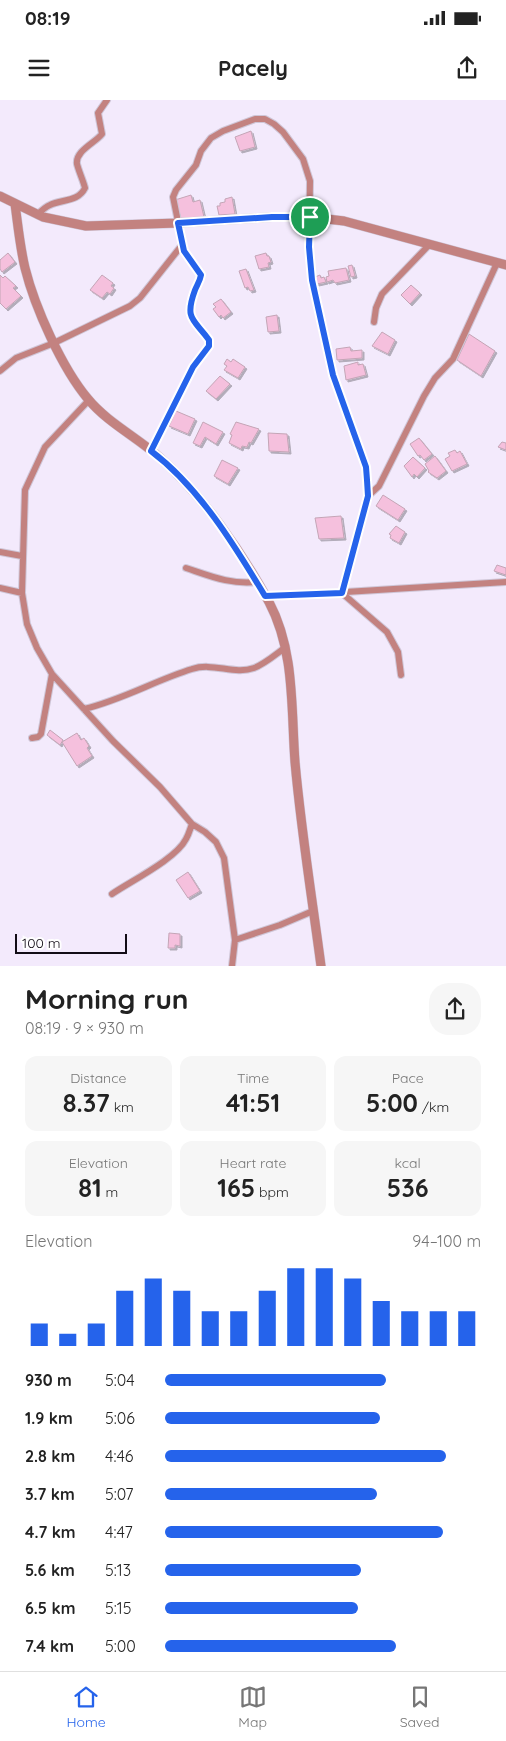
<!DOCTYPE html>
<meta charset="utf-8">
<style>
:root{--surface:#fff;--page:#f6f6f6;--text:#222;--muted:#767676;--line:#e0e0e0;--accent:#2563eb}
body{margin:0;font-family:Quicksand,sans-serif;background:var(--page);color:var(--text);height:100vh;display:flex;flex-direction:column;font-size:19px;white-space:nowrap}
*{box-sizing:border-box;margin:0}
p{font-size:16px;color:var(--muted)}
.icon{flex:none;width:28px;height:28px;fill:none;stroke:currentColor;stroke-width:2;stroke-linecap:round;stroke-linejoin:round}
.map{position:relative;height:866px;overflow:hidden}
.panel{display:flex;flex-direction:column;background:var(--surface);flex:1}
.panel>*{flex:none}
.scale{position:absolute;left:15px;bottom:12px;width:112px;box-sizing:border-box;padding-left:5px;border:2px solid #120c16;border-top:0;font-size:14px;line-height:18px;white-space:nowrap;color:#120c16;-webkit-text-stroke:4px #fff;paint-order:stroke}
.pin{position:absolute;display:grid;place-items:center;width:42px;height:42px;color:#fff;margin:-21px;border:2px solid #fff;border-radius:50%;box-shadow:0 1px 5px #0007}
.round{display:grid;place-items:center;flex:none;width:52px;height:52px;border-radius:20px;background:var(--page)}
.head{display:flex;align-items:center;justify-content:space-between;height:85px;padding:0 25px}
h1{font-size:28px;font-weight:800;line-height:38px}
.metrics{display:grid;grid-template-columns:repeat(3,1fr);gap:8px;height:85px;padding:5px 25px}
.metrics div{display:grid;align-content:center;border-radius:12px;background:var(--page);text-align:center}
.metrics b{font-size:25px;font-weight:800}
.metrics small{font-size:14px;font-weight:400}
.metrics p{font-size:14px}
.chart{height:140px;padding:10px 25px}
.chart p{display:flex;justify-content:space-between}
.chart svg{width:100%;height:90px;margin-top:5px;stroke:var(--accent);stroke-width:6}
ul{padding:0 25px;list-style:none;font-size:16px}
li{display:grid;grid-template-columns:80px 60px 1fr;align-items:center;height:38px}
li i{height:12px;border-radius:6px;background:var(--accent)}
.status{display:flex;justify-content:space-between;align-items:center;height:35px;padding:0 25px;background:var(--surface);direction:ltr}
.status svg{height:14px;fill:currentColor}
header{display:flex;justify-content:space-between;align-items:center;height:65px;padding:0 25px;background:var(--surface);font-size:22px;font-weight:800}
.tab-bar{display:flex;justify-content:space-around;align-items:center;height:70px;border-top:1px solid var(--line);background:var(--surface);font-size:14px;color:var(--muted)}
.tab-bar a{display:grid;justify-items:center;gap:2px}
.tab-bar .on{color:var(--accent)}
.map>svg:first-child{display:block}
.building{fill:#f5c0dd;stroke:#c4a5b6;filter:url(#shadow)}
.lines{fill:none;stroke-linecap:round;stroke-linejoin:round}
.minor-casing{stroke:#cfc6d7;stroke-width:8}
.tertiary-casing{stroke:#cfc6d7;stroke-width:10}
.minor{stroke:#c38280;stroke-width:6}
.tertiary{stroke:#c38280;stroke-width:9}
.route-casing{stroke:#fff;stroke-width:10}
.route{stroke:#2563eb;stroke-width:6}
</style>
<div class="status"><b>08:19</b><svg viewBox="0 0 49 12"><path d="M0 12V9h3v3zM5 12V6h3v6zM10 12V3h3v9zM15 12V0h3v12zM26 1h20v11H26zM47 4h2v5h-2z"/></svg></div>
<header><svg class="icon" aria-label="menu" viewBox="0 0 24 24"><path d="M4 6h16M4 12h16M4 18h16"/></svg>Pacely<svg class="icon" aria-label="share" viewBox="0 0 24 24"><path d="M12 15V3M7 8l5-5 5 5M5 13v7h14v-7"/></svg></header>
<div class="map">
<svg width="506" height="866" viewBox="0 0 506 866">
<defs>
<filter id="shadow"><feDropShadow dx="2" dy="2" stdDeviation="0" flood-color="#0004"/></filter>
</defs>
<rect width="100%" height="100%" fill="#f3eafc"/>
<path class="building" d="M251,31L255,47L240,51L235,37Z
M191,95L193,102L200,100L204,117L181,118L175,100Z
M232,97L235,114L219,115L217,106H220V103L225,102V99Z
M8,153L15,162L2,172L0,169V160Z
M266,153L267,156H269L271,162L268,163L269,167L259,169L255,156Z
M352,165L355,176L351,177L348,166Z
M346,168L349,180L335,183L333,180L327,182L326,177L329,176L328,171Z
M246,169L254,190L250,191L248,187L245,188L239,171Z
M0,175L3,178L5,176L16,186L13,188L21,196L6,209L0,203Z
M102,175L113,183L111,186L114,188L110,194L107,192L102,198L90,190Z
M320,175L321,178L324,177L326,182L317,184L315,177Z
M411,185L420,193L410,204L401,195Z
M221,199L231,212L223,218L221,215L219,217L213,209L216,207L213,204Z
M277,215L279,231L268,232L266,217Z
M382,232L395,240L388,254L372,246Z
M469,234L495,251L481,276L457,260Z
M350,247L351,251L362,250V258L337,260L336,249Z
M227,259L231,262L233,259L245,267L238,278L224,270L227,266L224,264Z
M358,262V265L363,264L366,275L346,280L344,266Z
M220,276L230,284L216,299L206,291Z
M176,311L195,319L188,334L169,326Z
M203,322L223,332L216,344L205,337L200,346L193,343Z
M236,322L259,329L251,343L249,342L247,347L242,346L241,349L229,343L232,335L230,334Z
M268,333L287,334L289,352L269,351Z
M419,338L432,354L424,360L420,355L418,356L410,344Z
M502,342L506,343V350L498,347Z
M455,350L457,353L460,351L467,364L452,371L445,359L450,356L448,353Z
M435,356L446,371L437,378L428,372L429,371L425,364Z
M413,357L425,368L417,377L414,374L412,377L404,366Z
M222,360L238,368L228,384L214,376Z
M383,395L405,409L398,420L376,406Z
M341,416L344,438L319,439L315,418Z
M396,426L405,432L399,443L390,438L391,435L389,434Z
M497,465L506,468V475L494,471Z
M50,630L63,640L60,645L47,635Z
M77,633L81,640L84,638L89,646L87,648L92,656L77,666L62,642Z
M188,772L200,791L188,798L176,780Z
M169,833L180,834V846L175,845V848H168Z"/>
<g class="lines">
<defs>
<path id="minor" d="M37,115C41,111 45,107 50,105C63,99 78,102 85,88C83,80 79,72 77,64C75,51 95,43 102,34L98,13L107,0
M374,222L376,208L382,194L429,145
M0,271L16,258L54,243L130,206L140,198L182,145
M89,300L45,347L25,390L22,493L27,524L37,548L52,574L113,641L160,687L192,724L205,732L216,742L224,758L235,840L232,866
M151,351L193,267L209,246V240C194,219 183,221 195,190C197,185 200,181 201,175L184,151L173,97L176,90L196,65L201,51L211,38L223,31L255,19H265L274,24L283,32L303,59L310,81L309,147L312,180L333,275L366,367L368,396
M0,452L22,456
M186,468C210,476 231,485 257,482
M0,488L22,493
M265,497L506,482
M401,575L398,552L387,532L342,493L368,396L379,386L424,296L435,278L453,259L497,163
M84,609C122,600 156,580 192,569C213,562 234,575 254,568C265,564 276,554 286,547
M32,638L38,637L41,634L52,574
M112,794C131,781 176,759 186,739C189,734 190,729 192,724
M235,840L280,825L313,811"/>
<path id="tertiary" d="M0,96L43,117L86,126L178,123L272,117H310L344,121L506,165
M15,104C18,126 20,147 25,168C35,208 62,268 88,299C107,322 135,336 158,356C202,394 241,451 269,502C295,551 291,608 295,662C301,730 312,798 321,866"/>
</defs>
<use href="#minor" class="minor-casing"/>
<use href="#tertiary" class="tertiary-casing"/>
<use href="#minor" class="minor"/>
<use href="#tertiary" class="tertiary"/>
</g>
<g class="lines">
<defs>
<path id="route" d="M272,117H310L309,147L312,180L333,275L366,367L367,380L368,396L342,493L265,496C235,446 199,387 151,351L193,267L209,246V240C194,219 184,220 195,190C197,185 200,181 201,175L184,151L178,123Z"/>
</defs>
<use href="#route" class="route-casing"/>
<use href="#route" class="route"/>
</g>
</svg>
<div class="scale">100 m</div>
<div class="pin" style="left:310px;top:117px;background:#1e9e55"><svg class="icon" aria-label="arrive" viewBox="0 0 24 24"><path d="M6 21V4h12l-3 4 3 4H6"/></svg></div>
</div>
<section class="panel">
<div class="head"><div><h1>Morning run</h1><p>08:19 · 9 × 930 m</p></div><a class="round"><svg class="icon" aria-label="share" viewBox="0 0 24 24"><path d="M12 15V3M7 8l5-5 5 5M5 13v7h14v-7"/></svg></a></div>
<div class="metrics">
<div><p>Distance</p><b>8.37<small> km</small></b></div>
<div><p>Time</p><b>41:51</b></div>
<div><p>Pace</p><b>5:00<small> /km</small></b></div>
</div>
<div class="metrics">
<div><p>Elevation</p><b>81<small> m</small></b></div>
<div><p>Heart rate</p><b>165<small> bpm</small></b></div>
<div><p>kcal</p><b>536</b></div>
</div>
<div class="chart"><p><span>Elevation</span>94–100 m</p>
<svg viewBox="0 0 160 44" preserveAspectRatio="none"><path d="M5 44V33M15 44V38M25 44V33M35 44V17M45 44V11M55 44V17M65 44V27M75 44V27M85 44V17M95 44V6M105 44V6M115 44V11M125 44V22M135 44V27M145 44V27M155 44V27"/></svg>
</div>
<ul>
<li><b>930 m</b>5:04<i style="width:70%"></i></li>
<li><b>1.9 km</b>5:06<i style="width:68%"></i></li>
<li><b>2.8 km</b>4:46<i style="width:89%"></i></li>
<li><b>3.7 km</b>5:07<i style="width:67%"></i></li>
<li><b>4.7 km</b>4:47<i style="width:88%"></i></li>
<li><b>5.6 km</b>5:13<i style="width:62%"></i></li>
<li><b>6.5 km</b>5:15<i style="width:61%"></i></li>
<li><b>7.4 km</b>5:00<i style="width:73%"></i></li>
</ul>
</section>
<nav class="tab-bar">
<a class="on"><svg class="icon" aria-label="home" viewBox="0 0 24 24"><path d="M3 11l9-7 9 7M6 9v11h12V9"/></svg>Home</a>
<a><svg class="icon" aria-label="map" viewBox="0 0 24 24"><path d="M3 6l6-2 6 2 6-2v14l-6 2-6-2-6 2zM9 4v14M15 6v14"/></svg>Map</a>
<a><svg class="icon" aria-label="saved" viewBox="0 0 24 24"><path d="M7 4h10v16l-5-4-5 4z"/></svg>Saved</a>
</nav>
